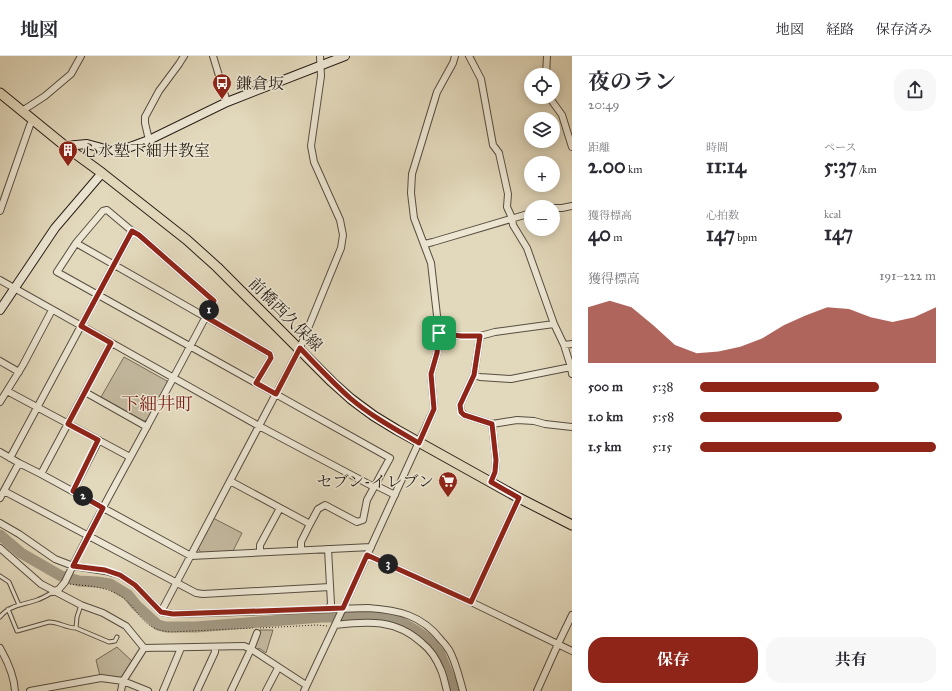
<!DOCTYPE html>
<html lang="ja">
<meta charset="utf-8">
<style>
:root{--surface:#fff;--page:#f7f7f7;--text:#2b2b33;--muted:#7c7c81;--line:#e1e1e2;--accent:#8f2418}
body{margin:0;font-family:"IM FELL Great Primer","Noto Serif JP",serif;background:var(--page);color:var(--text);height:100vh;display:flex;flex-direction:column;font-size:15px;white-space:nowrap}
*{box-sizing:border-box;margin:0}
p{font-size:13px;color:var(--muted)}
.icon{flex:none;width:22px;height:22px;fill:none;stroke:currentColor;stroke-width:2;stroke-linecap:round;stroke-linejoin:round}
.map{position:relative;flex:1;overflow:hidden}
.details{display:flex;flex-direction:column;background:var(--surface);width:380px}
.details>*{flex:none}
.buttons{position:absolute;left:524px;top:12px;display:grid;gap:8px}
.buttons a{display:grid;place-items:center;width:36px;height:36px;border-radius:50%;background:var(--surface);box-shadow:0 2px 10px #0003;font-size:20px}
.pin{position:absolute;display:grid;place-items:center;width:34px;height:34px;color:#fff;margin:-17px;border-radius:8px;box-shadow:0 2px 6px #0006}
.km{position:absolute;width:20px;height:20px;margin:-10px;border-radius:50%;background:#222;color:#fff;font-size:11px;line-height:20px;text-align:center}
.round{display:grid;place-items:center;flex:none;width:42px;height:42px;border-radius:16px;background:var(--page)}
.headline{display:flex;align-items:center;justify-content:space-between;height:68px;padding:0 16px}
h1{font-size:22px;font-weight:700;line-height:30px}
.metrics{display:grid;grid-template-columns:repeat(3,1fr);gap:6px;height:68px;padding:4px 16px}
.metrics div{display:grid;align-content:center}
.metrics b{font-size:20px;font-weight:700}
.metrics small{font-size:11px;font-weight:400}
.metrics p{font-size:11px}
.chart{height:112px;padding:8px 16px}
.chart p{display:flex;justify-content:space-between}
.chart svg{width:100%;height:72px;margin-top:4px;fill:var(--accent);opacity:.7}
.cta{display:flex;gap:8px;margin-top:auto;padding:8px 16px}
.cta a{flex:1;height:46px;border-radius:16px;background:var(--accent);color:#fff;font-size:16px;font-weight:700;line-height:46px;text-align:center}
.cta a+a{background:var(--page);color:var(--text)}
ul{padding:0 16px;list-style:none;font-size:13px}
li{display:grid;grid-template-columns:64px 48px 1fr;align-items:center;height:30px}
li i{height:10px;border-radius:5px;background:var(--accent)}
header{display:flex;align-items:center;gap:24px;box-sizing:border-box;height:56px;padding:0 20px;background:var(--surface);border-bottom:1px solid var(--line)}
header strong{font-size:19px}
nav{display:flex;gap:22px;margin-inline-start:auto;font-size:14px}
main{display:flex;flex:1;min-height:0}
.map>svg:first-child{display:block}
.green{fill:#c3b99f;stroke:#766c5b}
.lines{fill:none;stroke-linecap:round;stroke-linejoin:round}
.river{stroke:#a39983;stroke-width:11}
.lane-casing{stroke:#574d40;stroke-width:5}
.street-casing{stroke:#574d40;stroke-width:8}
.secondary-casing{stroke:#291f17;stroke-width:10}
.primary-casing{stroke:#291f17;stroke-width:11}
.path{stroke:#291f17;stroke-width:1;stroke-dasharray:1 2;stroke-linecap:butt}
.lane{stroke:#ece6d3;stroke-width:3}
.street{stroke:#ece6d3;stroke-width:6}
.secondary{stroke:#ece6d3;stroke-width:8}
.primary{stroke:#e2d8bb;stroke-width:9}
.route-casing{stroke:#fff;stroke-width:8}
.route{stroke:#8f2418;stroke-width:5}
.labels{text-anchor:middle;stroke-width:3;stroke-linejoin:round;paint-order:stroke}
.poi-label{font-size:16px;fill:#291f17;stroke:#ece6d3;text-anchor:start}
.street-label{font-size:16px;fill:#291f17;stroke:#ece6d3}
.quarter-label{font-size:18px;fill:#7a1f14;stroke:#ece6d3}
</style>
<header>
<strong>地図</strong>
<nav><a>地図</a><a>経路</a><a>保存済み</a></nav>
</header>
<main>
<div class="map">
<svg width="572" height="635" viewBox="0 0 572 635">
<rect width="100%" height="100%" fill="#e2d8bb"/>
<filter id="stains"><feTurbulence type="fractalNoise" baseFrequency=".005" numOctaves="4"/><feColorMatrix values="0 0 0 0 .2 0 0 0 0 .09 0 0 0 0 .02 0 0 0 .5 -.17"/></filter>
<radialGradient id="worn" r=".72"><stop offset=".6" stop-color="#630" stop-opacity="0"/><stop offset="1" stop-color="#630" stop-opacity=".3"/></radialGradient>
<path class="green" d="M124,301L167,325V328L147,364L144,365L101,341Z
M213,462L242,477L233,495L201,497L198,492Z
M260,574H273L266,597L259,592L258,594L255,592V590Z
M117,591L132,605L122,621L118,622L100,620L96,604Z"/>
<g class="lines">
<path class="river" d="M0,479L21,497L61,520L79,525L97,526L110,528L128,539L136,549L158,569L166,571H196L321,561H339L374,560L397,564L415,574L428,583L440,598L455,635"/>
<defs>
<path id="lane" d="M0,520L9,526L19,549
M8,553L17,575L49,566C59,566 66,572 76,572L109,586L115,585L117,581
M0,561C9,549 23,549 37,544C43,542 48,539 53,536
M76,572L77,561L81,549"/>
<path id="street" d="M213,0L227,46
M469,0L481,23L493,89L499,97L508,138L507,151L512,162L513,169L527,192L554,268L564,289L571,311L572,318
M546,19L547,0
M549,41L562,59L572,91
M22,55L45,40L71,18L81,0
M149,84L145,67V61L159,35L179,8L184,0
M553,152H562L572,150
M0,155L30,69L33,63
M76,187L270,298L271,302L256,327
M425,188L433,186L531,157
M0,224L259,370L374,431
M439,277L461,280H480L495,276L554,268
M480,280L474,319L460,349L461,355L464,359L492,368L517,364L534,365L545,368L572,371
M564,289L572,288
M0,305L19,316
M474,319L480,321L511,323L571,311
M7,335L130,401
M85,336L147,371
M0,346L23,309L52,254
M0,396L19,407L41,418L191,500L371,491
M10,402L132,175
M41,418L111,287
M230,425L310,468
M491,426L495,416L496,404L492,368
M375,429L395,439
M4,435L196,537L203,538L330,531
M73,435L99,384
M0,442L19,407
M0,467L19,478L55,503L73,510L105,515L120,519L135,529L161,556L173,558L368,552C398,554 422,559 441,584C444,587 447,591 449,594C456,606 459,621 463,635
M0,492L41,528L81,549L103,557L126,570L144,592
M328,493L331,548L328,553
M260,496V489L280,452
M367,499L471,546L572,595
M53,536L59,533L65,526C89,475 117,426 144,376C168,332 191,289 214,245L139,179L132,175L107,154L103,155L76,187L57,216C168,278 279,340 390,402L367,444L363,464L357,466L325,449L318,453L310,468L301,486V494
M471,546L519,442
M161,556L300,292L341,192L343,179L340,164L314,106L311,90L321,20L320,0
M335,569C368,565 396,563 422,587C431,594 437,604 441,614C444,621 445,628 447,635
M0,592C8,606 14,619 15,635
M144,592L244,590L251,593L306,629
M30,635L101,622L123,625L148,635
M121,635L123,625L144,592
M163,635L181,592
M197,635L215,596V591
M231,635L251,593L257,577
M266,635L278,612
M304,635L343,552L434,353L431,318L437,297L439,277L431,207L414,162L411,137L412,118L437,36L453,7L455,0
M537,635L558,588L572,559"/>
<path id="secondary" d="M65,90L87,88L109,94H122L149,84L227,46L345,0
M0,254L55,172L102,117"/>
<path id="primary" d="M0,37L65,90L102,117L187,184L217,211L332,326L351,343L374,360L397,374L519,442L572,469"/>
</defs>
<use href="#lane" class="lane-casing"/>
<use href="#street" class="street-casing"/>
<use href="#secondary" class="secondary-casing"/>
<use href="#primary" class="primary-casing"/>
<path class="path" d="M70,528C87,530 104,530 119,539C124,541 127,546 131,549C144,565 149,574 171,576L253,572
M260,572L317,569L327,570"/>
<use href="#lane" class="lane"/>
<use href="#street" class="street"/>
<use href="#secondary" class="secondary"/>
<use href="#primary" class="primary"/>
</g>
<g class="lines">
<defs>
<path id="route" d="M132,175L139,179L214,245L206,261L270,298L271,302L256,327L276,338L300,292C316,309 332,326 350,342C371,360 395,373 419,387L434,353L431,318L437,297L439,277L461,280H480L474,319L460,349L461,356L464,359L492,368L496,404L495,416L491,426L519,442L471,546L367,499L343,552L173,558L161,556L135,529L120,519L105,514L73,510L103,452L73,435L98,384L68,368L111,287L81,270Z"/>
</defs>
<use href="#route" class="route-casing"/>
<use href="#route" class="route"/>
</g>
<defs>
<symbol id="bus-pin" viewBox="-11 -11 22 30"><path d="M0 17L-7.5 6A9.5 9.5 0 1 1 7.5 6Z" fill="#8f2418" stroke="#ece6d3"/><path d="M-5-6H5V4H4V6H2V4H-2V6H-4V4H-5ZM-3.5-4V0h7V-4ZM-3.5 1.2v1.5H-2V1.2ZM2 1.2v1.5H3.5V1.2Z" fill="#fff"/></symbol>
<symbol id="building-pin" viewBox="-11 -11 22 30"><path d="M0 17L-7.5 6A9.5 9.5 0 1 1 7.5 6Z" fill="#8f2418" stroke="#ece6d3"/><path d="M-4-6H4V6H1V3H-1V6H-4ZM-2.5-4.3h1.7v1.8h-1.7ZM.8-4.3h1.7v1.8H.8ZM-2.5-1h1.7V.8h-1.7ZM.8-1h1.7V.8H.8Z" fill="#fff"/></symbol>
<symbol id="supermarket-pin" viewBox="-11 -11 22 30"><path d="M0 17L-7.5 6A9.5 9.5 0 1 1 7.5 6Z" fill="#8f2418" stroke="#ece6d3"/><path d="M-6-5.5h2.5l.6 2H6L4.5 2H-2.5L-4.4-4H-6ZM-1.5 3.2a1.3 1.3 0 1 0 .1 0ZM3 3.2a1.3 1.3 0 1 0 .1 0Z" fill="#fff"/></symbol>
</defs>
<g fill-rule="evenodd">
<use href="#bus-pin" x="211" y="16" width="22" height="30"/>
<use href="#building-pin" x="57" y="83" width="22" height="30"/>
<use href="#supermarket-pin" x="437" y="414" width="22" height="30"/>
</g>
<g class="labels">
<g class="poi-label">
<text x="236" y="33">鎌倉坂</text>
<text x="82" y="100">心水塾下細井教室</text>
<text x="434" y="431" text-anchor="end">セブン-イレブン</text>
</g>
<g class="street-label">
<text transform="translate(286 258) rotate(45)" y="6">前橋西久保線</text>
</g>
<g class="quarter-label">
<text x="157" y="354">下細井町</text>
</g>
</g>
<rect width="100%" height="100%" filter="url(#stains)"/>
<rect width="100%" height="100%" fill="url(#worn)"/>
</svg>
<div class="buttons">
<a><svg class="icon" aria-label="locate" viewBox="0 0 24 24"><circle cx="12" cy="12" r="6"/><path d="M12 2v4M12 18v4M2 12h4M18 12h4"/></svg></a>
<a><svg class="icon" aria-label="layers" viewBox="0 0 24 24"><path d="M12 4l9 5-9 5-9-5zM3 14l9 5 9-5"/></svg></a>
<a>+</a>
<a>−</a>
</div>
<div class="pin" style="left:439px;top:277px;background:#1e9e55"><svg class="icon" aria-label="arrive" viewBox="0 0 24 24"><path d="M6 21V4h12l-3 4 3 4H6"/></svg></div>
<b class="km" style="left:209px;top:254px">1</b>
<b class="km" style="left:83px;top:440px">2</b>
<b class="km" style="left:388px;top:508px">3</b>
</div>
<section class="details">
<div class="headline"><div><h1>夜のラン</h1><p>20:49</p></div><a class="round"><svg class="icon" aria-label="share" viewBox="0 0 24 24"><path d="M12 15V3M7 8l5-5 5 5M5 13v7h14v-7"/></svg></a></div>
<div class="metrics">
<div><p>距離</p><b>2.00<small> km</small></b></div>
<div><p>時間</p><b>11:14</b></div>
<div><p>ペース</p><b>5:37<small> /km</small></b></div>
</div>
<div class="metrics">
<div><p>獲得標高</p><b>40<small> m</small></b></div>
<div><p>心拍数</p><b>147<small> bpm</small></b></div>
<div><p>kcal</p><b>147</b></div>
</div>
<div class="chart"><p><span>獲得標高</span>191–222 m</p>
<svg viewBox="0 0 160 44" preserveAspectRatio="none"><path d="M0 44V10L10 6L20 10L30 21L40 33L50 38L60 37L70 34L80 29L90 21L100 15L110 10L120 11L130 16L140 19L150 16L160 10V44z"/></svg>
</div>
<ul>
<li><b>500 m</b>5:38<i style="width:76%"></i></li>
<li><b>1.0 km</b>5:58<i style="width:60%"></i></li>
<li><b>1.5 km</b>5:15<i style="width:100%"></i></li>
</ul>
<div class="cta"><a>保存</a><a>共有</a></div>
</section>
</main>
